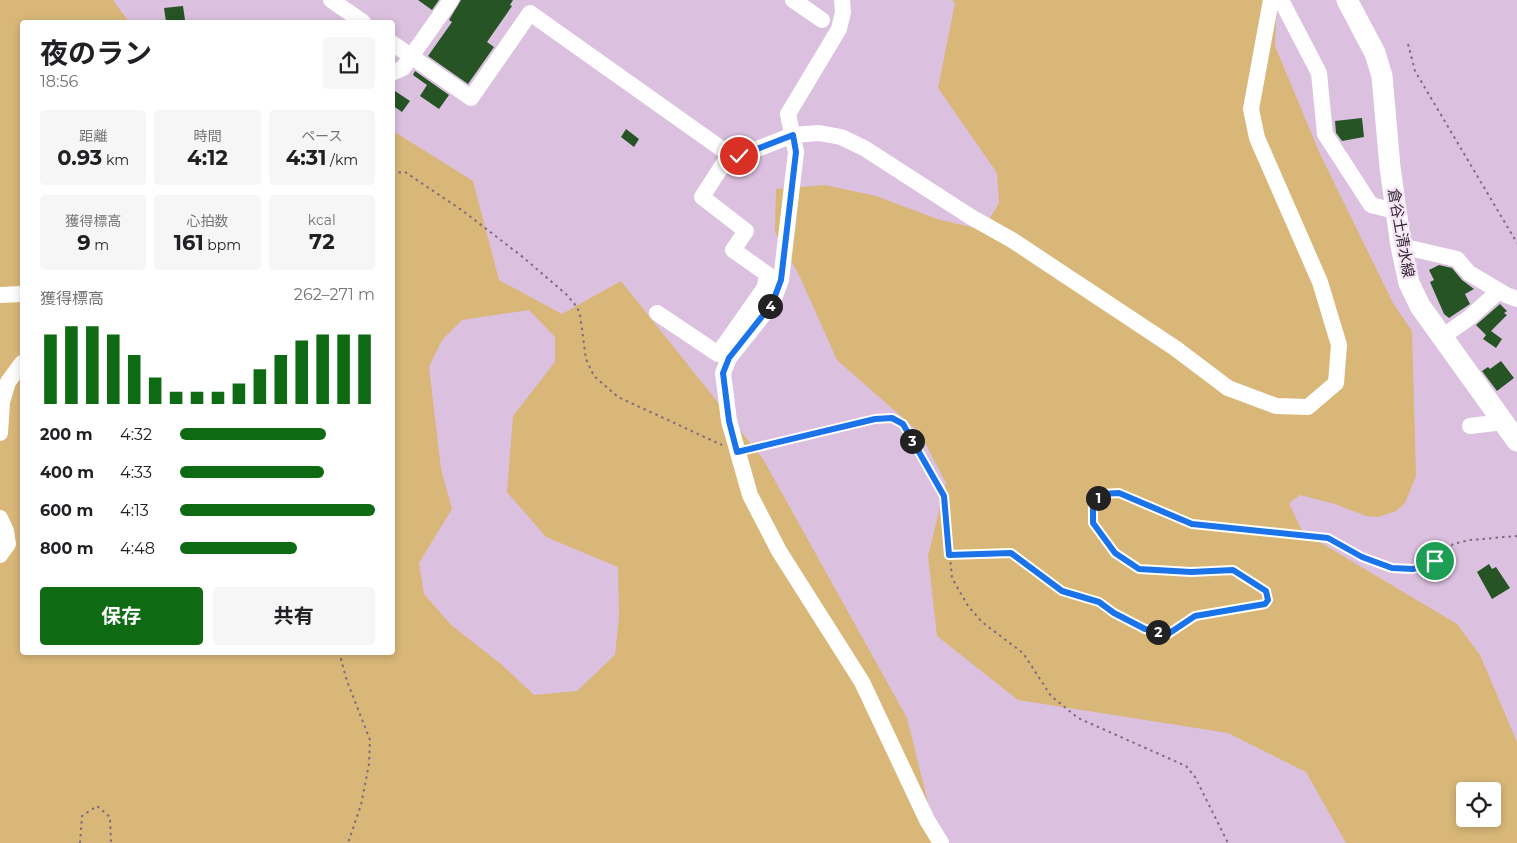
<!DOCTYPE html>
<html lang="ja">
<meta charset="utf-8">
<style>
:root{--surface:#fff;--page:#f6f6f6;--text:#202124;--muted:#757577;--accent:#0e6a13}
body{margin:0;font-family:Montserrat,"Noto Sans JP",sans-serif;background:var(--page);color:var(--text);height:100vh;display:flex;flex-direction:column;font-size:19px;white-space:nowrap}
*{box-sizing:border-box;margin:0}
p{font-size:16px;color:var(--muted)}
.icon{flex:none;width:28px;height:28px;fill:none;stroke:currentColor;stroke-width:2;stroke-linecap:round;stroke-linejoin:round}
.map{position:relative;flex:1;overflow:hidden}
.drawer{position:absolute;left:20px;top:20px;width:375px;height:635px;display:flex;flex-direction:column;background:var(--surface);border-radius:5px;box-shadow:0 2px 8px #0003}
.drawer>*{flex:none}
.tools{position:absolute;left:1456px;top:782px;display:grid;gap:10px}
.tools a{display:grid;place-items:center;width:45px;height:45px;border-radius:5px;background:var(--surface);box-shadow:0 2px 8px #0003;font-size:25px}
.pin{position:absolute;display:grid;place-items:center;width:42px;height:42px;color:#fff;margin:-21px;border:2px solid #fff;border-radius:50%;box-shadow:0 1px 5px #0007}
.km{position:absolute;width:25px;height:25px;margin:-12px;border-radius:50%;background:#222;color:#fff;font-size:14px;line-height:25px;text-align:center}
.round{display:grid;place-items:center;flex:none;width:52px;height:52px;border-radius:5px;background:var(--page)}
.headline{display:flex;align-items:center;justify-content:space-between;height:85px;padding:0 20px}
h1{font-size:28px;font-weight:700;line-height:38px}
.metrics{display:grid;grid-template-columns:repeat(3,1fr);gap:8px;height:85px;padding:5px 20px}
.metrics div{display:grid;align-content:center;border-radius:5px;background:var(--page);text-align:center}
.metrics b{font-size:21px;font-weight:700}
.metrics small{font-size:14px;font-weight:400}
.metrics p{font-size:14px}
.chart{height:140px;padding:10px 20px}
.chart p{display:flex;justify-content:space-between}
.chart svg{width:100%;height:90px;margin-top:5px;stroke:var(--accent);stroke-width:6}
.button{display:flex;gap:10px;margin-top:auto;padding:10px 20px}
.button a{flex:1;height:58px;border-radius:5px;background:var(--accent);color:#fff;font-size:20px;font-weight:700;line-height:58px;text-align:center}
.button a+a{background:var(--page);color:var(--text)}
ul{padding:0 20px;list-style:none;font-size:16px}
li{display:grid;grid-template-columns:80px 60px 1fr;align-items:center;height:38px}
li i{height:12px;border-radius:6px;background:var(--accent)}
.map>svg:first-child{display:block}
.green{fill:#d8b778;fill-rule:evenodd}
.building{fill:#265425}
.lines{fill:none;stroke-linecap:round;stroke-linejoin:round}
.path{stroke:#7e6c80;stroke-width:2;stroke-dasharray:2.5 4;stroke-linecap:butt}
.minor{stroke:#fff;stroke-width:16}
.major{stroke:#fff;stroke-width:21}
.route-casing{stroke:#fff;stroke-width:10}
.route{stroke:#1a73e8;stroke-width:6}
.labels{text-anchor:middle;stroke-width:5;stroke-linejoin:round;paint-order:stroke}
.street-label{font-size:15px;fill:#302531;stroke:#f5e6f6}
</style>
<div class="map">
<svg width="1517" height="843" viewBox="0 0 1517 843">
<rect width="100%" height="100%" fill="#dcc0df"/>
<path class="green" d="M0,0H113L129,22H22V652H392L393,131L473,181L499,280L562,314L621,281L763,459L907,718L938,843H0ZM529,310L555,337V362L513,416L507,492L546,537L618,567L619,616L615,655L577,691L534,695L501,664L451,625L424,594L419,563L452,509L441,469L429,367L442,340L462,320Z
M952,0H1277L1275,46L1320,154L1393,303L1412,331L1416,476L1405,503L1396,511L1378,517L1366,516L1335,504L1300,495L1289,503L1301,529L1306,534L1457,624L1480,655L1517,742V843H1346L1306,772L1228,733L1018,700L937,636L928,556L946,483L920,433L837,360L799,275L775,232L776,189L825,185L876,196L937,219L983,230L999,203L997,173L938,88L955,3ZM1465,791H1492V819H1465Z"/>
<path class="building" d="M418,0H439L432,10Z
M461,0H513L510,5L512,6L487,42L494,47L468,84L428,56L452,22L449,20Z
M183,6L185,20L166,22L164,8Z
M415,71L449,95L439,109L420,96L427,85L413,75Z
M392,89L410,101L402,112L392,105Z
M1362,118L1364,137L1342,141L1336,133L1335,121Z
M626,129L639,139L634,147L621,137Z
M1439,265L1452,268L1462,280L1474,289L1465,294L1470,304L1449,318L1444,314L1430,282L1434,280L1429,270Z
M1500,304L1507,311L1504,313L1507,315L1491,331L1502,339L1496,348L1483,339L1486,335L1476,325Z
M1501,361L1514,378L1497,391L1482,371L1488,367L1490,369Z
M1489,564L1492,569L1496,567L1510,588L1492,599L1477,572Z"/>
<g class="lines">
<path class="path" d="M1408,44L1415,71L1517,243
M392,173L405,172L463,211L524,258L567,295L577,307L580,315L586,359L594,376L618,397L722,445
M752,449L875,419L892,418L903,424L944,496L952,578L968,606L982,622L1023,653L1051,696L1078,718L1186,766L1195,777L1228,843
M949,555L1011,553L1061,591L1099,602L1114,613L1145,629L1168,634L1195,616L1265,605L1268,600L1266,591L1233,570L1191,572L1139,569L1115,553L1093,523V507L1101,494L1119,493L1192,523L1328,538L1362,557L1392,568L1413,569L1426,566L1435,561L1453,544L1470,540L1517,536
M339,652L347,681L370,740L369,764L361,805L348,843
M80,843L82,816L97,806L110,817L111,843"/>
<path class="minor" d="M331,0L363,22
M793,0L822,20
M842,0L843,12L839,29L788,114L796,152L781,280L772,304L729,358L723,373L729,421L750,495L779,551L862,682L927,820L941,843
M1281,0L1319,73L1325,134L1371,205L1395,211
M392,43L471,98L530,13L733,157L739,156L793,135L819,133L841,137L864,148L971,217L1012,240L1175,348L1228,388L1276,406L1308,407L1336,383L1339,345L1320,282L1257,138L1251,109L1271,0
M392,73L403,68L451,0
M1401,246L1457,259L1469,273L1506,295L1517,299
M0,295L22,294
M657,313L718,354L765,287L767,274L733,250L746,231L702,197L729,155
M1442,337L1469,318L1499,291
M1470,426L1503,422
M0,433L2,402L8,382L22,363
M0,518L6,531L8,544L0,555"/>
<path class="major" d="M1347,0L1375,53L1382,76L1390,167L1401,246L1409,283L1420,306L1517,441"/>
</g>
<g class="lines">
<defs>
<path id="route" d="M739,156L793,135L796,152L781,280L772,304L729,358L723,373L729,421L737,452L875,419L892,418L903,424L944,496L949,555L1011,553L1062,591L1099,602L1114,613L1145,629L1168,634L1195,616L1265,604L1268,600L1266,591L1233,570L1191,572L1139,569L1115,553L1093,523V507L1101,494L1119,493L1192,524L1328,538L1362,557L1392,568L1413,569L1435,561"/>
</defs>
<use href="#route" class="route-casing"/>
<use href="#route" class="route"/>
</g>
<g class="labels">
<g class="street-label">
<text transform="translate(1401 233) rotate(80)" y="5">倉谷土清水線</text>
</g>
</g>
</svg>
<div class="tools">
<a><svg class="icon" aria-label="locate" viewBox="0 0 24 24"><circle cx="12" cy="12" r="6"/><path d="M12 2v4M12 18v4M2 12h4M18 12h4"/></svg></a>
</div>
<div class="pin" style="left:1435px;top:561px;background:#1e9e55"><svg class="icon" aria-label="arrive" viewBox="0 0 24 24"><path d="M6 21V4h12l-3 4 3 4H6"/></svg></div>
<div class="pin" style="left:739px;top:156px;background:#d93025"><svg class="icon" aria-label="check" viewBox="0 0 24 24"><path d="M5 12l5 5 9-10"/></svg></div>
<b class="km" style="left:1098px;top:498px">1</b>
<b class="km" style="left:1158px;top:632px">2</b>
<b class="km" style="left:912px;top:441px">3</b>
<b class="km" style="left:770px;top:306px">4</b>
<section class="drawer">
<div class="headline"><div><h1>夜のラン</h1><p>18:56</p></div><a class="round"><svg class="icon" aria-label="share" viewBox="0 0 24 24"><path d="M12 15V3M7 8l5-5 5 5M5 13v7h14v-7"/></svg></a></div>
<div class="metrics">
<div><p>距離</p><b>0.93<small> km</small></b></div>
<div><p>時間</p><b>4:12</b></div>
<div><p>ペース</p><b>4:31<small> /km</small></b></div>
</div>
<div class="metrics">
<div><p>獲得標高</p><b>9<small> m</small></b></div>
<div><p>心拍数</p><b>161<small> bpm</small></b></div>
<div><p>kcal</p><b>72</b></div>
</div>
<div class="chart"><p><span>獲得標高</span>262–271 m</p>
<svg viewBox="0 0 160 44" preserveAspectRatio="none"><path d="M5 44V10M15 44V6M25 44V6M35 44V10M45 44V20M55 44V31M65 44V38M75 44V38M85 44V38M95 44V34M105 44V27M115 44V20M125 44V13M135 44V10M145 44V10M155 44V10"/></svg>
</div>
<ul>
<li><b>200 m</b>4:32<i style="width:75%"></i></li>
<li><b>400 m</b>4:33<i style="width:74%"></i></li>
<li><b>600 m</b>4:13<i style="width:100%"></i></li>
<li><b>800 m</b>4:48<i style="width:60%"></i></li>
</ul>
<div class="button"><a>保存</a><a>共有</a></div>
</section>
</div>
